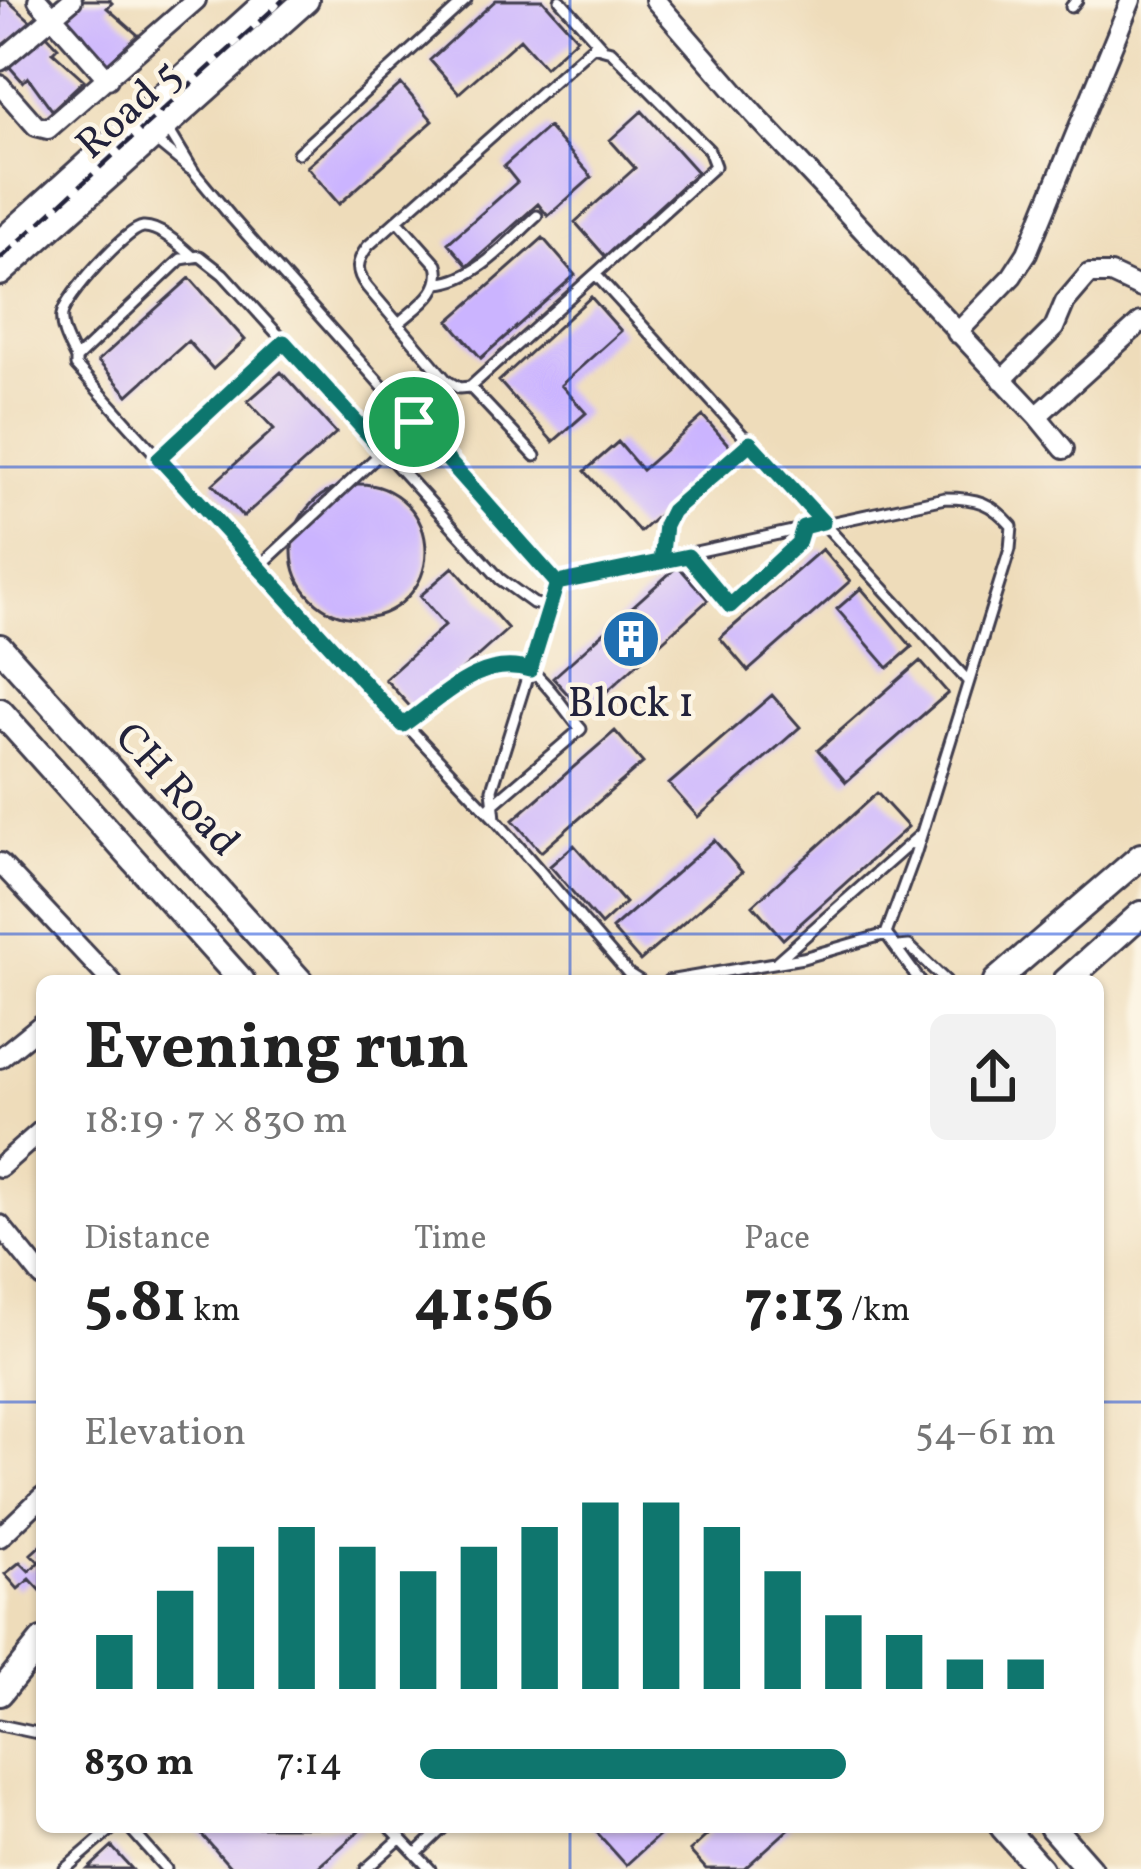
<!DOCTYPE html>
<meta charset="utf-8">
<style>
:root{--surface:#fff;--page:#f2f2f2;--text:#222;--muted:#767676;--accent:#0f766e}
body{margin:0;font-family:Vollkorn,serif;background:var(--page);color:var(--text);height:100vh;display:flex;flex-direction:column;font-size:45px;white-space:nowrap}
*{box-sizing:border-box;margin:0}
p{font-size:39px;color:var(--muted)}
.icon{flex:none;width:66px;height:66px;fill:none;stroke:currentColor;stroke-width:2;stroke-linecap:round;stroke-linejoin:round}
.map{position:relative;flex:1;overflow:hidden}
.drawer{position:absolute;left:36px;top:975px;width:1068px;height:858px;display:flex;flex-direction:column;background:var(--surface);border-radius:18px;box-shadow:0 3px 9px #0004}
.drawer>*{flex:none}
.pin{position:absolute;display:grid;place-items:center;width:102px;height:102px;color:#fff;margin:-51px;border:6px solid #fff;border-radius:50%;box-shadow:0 3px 12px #0007}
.round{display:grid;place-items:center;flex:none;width:126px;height:126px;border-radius:18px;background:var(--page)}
.head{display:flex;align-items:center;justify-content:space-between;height:204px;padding:0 48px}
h1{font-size:66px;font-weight:700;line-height:90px}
.metrics{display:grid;grid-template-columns:repeat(3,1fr);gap:18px;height:204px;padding:12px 48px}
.metrics div{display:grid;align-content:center}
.metrics b{font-size:60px;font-weight:700}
.metrics small{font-size:33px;font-weight:400}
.metrics p{font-size:33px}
.chart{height:336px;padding:24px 48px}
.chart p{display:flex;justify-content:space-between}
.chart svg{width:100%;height:216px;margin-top:12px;stroke:var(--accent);stroke-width:6}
ul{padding:0 48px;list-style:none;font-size:39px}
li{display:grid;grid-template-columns:192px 144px 1fr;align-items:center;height:90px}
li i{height:30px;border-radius:15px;background:var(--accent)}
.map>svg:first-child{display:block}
.building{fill:#cbb4ff}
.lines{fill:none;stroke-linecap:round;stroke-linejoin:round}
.service-casing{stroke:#413e4e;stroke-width:15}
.minor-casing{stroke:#413e4e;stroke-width:24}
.tertiary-casing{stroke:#413e4e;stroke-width:30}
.service{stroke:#fff;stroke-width:9}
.minor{stroke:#fff;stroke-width:18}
.tertiary{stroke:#fff;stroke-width:24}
.rail{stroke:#22223b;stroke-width:4.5;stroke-dasharray:18 9;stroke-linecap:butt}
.route-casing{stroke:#fff;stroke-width:24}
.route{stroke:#0f766e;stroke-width:15}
.grid{fill:none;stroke:#1d4ed8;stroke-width:3;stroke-opacity:0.55}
.labels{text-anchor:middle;stroke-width:9;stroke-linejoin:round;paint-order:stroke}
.street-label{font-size:42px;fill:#22223b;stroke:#fcf5e5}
.poi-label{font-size:42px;fill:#22223b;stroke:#fcf5e5}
</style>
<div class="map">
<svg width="1141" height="1869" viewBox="0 0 1141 1869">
<rect width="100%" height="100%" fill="#fcf5e5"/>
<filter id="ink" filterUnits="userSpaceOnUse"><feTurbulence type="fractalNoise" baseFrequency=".00833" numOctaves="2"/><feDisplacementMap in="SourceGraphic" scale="24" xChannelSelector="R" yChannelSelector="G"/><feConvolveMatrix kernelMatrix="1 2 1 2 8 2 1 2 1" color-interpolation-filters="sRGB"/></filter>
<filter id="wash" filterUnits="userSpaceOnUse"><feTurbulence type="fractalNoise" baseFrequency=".004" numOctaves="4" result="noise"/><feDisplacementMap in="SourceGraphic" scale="48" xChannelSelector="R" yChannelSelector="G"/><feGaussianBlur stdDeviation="2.7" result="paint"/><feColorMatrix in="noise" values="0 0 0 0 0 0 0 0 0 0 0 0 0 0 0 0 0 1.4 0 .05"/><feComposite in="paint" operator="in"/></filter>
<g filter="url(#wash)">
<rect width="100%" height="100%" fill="#eedcba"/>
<g id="blocks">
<path class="building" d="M0,0H7L34,24L0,51Z
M83,0H109L112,3L107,8L138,35L106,65L82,33L77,37L62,20Z
M496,0H543L577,38L545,67L520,39L459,93L430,60Z
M43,31L58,47L53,52L84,80L52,110L28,77L23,82L8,65Z
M401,84L433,121L339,204L307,167Z
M642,111L697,172L605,256L575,222L635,168L610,140Z
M548,127L592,177L548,216L538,204L468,266L448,243L517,182L504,166Z
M543,238L575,275L481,358L449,321Z
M190,278L245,340L213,369L188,341L128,395L98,361Z
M591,297L621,331L561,385L586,413L553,442L499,381Z
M281,372L336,433L243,517L213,484L274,429L248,401Z
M703,416L732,449L640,532L585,471L618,442L642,470Z
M292 551a67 67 0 1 1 134 0a67 67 0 1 1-134 0Z
M822,549L850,581L748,671L720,638Z
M678,566L708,600L584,712L553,678Z
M453,567L508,629L415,712L385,679L445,625L420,596Z
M861,588L912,647L888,668L837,609Z
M920,661L948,693L846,782L818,750Z
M772,695L800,727L698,817L669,784Z
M615,731L643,763L541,852L513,820Z
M877,793L908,827L783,939L753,905Z
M714,840L742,872L640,961L612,929Z
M574,845L625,903L601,925L550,866Z
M42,1544V1592L30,1579L18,1589L5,1574L20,1562L29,1571L39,1562L31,1554Z
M195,1827H364L316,1869H232Z
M592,1827H668L626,1865Z
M716,1827H791L744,1869H706L690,1851Z
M112,1847L132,1869H88Z"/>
</g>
</g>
<g filter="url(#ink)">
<use href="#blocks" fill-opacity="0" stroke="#413e4e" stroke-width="3"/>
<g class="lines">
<defs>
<path id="service" d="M560,0L602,47
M1071,7L1077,0
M593,46L611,51L709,150L715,166L470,387L459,388L447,381L367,287C355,271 356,262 368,246Z
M168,129L194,172L232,218L557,582L492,789L495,819L629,974L640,981
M152,138L190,169
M298,153L466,0
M397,220L437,265C445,292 416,307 398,324
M596,275L968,681
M439,283C477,280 510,240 537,216
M76,359C70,346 60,330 62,315C64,298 126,229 143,227C159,226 180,245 191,255
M470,387L535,456
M159,458L284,342
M688,556L730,606L798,543L803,527
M661,563L665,525L672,511L750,443
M258,568L414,422
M557,582L945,498C977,498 991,502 1012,526L1010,549L915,855L886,934
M403,725C432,705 494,645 530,670C549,684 566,712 581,729L491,806
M495,819L258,568L76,366V359L181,259L200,256L223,274L500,579L533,603L549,608
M898,947L909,946L946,981
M777,961L921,834
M668,981L803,958L886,934L920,981
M0,1725L42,1734
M129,1827L166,1869
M390,1827L430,1869
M416,1854L444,1827
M65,1869L114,1827
M366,1869L401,1838"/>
<path id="minor" d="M38,0L108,79
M655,0L754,114L1037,416L1064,449
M0,61L72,0
M0,85L36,126L48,129L196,0
M957,333L1012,276L1027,253L1131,0
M1002,380L1054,328L1065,302L1089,274H1111L1141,288
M1037,416L1141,322
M0,863L111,981
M0,1058L42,1024
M0,1167L42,1130
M0,1225L42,1277
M0,1537L42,1497"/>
<path id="tertiary" d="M0,243L269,0
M0,273L306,0
M0,647L300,981
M0,711L242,981
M996,981L1141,856
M1066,981L1141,914
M0,1693L42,1641
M1003,1827L1040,1869
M1052,1827L1089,1869"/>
</defs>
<use href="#service" class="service-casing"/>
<use href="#minor" class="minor-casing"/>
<use href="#tertiary" class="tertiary-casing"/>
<use href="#service" class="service"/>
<use href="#minor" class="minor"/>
<use href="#tertiary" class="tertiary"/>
<path class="rail" d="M0,259L283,0"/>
</g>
</g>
<g class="lines" filter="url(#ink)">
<defs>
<path id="route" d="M414,422L384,452L284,342L159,458L403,725C441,699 480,654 530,670L557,583L688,556L730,606L798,543L803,527L823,522L750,443L672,511L665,525L661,562L557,583L414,422"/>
</defs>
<use href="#route" class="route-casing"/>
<use href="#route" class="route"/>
</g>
<path class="grid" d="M570,0V981M0,467H1141M0,934H1141M0,1402H42M1098,1402H1141M570,1827V1869"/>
<defs>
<symbol id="building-disc" viewBox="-11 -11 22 22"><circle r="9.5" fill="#1f6fb2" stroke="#fcf5e5"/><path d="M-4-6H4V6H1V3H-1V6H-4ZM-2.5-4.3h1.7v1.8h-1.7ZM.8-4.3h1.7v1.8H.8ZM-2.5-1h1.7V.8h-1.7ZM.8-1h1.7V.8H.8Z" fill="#fff"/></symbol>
</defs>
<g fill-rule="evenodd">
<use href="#building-disc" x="598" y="606" width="66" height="66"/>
</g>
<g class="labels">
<g class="street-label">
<text transform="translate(127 108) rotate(-42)" y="15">Road 5</text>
<text transform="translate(179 788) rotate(48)" y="15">CH Road</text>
</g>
<g class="poi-label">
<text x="631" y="716">Block 1</text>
</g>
</g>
</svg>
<div class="pin" style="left:414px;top:422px;background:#1e9e55"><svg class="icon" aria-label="arrive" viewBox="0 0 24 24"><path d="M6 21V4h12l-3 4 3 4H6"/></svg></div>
<section class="drawer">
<div class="head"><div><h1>Evening run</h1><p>18:19 · 7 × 830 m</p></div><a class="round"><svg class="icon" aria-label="share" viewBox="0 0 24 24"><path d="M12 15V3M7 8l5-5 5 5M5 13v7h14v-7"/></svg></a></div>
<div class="metrics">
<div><p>Distance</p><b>5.81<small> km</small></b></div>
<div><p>Time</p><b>41:56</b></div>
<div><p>Pace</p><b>7:13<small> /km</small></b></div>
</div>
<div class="chart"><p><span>Elevation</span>54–61 m</p>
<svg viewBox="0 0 160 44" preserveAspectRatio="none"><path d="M5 44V33M15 44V24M25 44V15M35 44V11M45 44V15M55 44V20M65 44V15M75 44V11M85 44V6M95 44V6M105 44V11M115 44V20M125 44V29M135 44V33M145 44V38M155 44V38"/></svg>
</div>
<ul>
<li><b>830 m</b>7:14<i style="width:67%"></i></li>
</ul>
</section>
</div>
